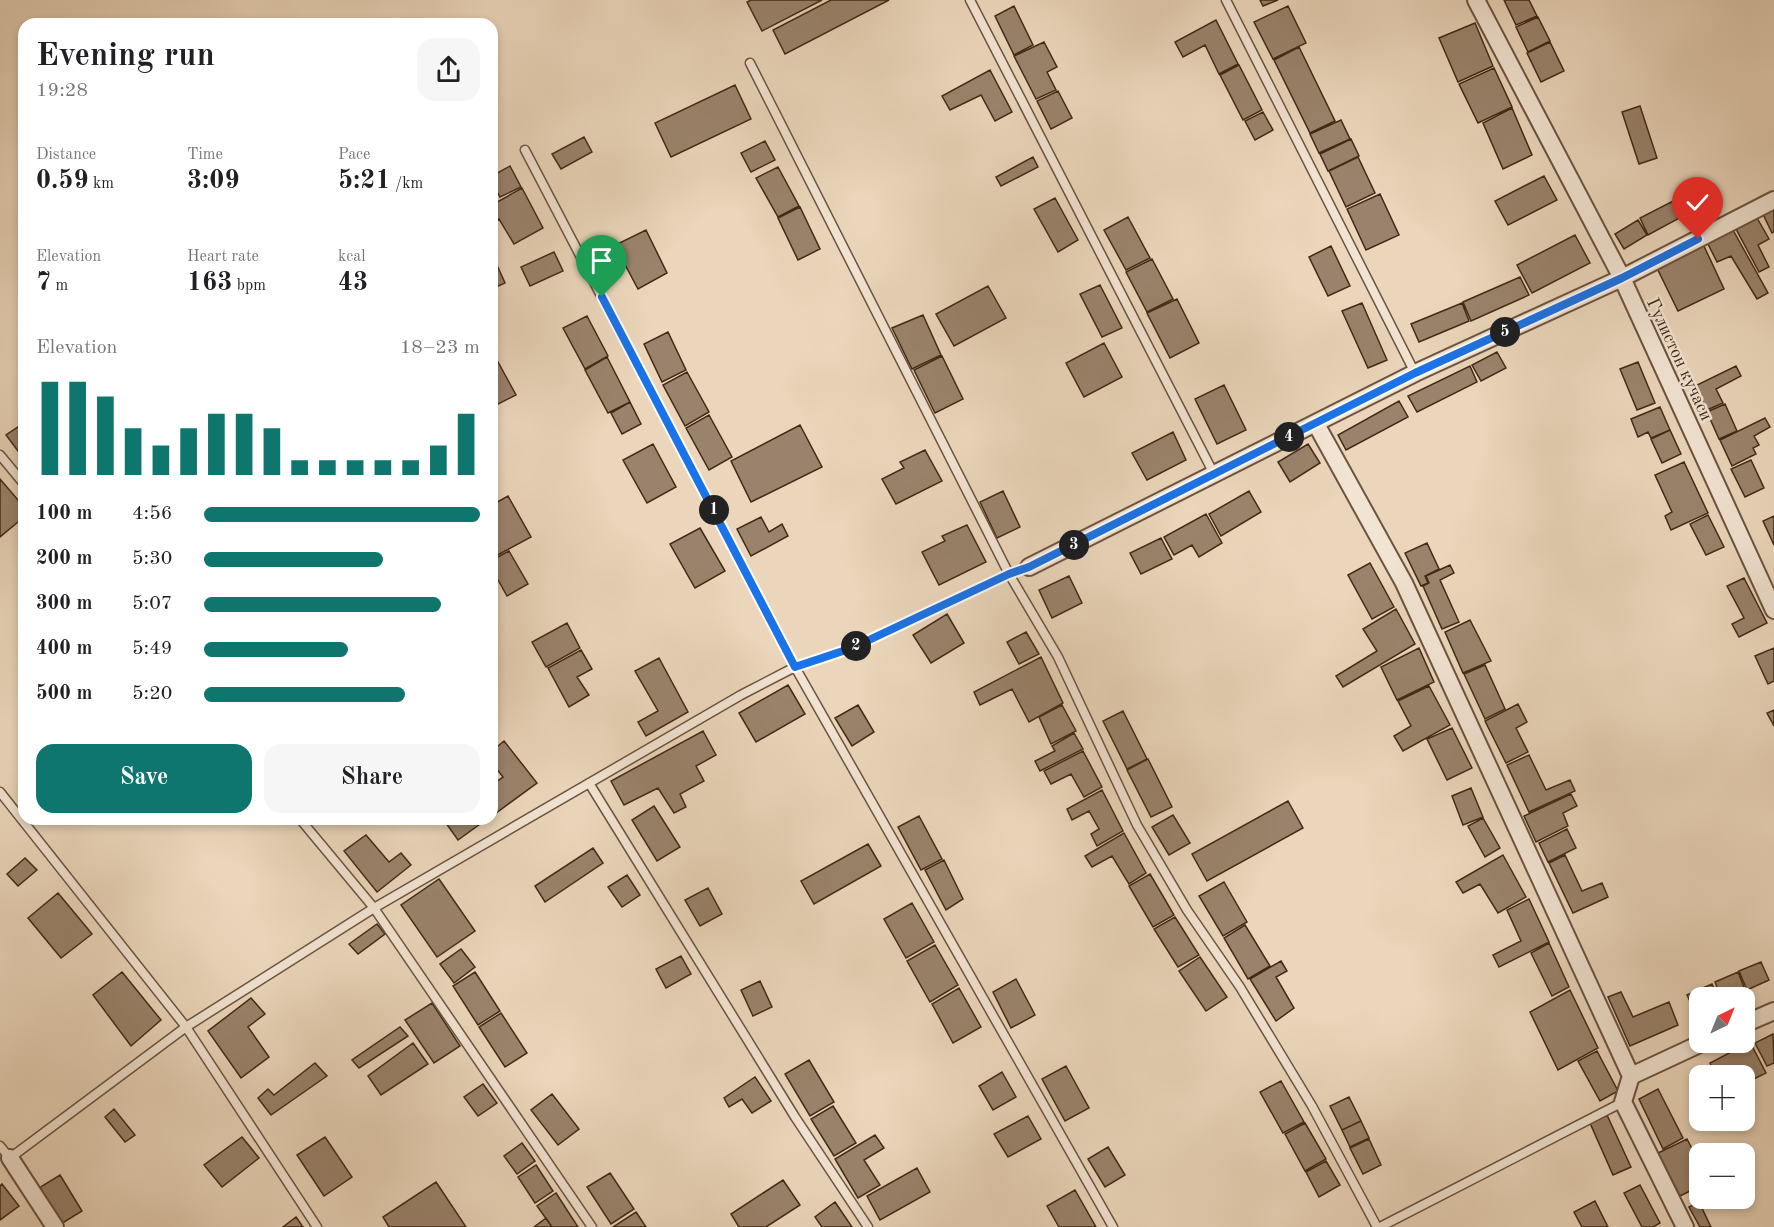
<!DOCTYPE html>
<meta charset="utf-8">
<style>
:root{--surface:#fff;--page:#f6f6f6;--text:#202124;--muted:#757577;--accent:#0f766e}
body{margin:0;font-family:"Old Standard TT",serif;background:var(--page);color:var(--text);height:100vh;display:flex;flex-direction:column;font-size:22px;white-space:nowrap}
*{box-sizing:border-box;margin:0}
p{font-size:20px;color:var(--muted)}
.icon{flex:none;width:33px;height:33px;fill:none;stroke:currentColor;stroke-width:2;stroke-linecap:round;stroke-linejoin:round}
.map{position:relative;flex:1;overflow:hidden}
.side{position:absolute;left:18px;top:18px;width:480px;height:807px;display:flex;flex-direction:column;background:var(--surface);border-radius:18px;box-shadow:0 3px 9px #0003}
.side>*{flex:none}
.needle{width:39px;rotate:43deg}
.controls{position:absolute;left:1689px;top:987px;display:grid;gap:12px}
.controls a{display:grid;place-items:center;width:66px;height:66px;border-radius:12px;background:var(--surface);box-shadow:0 3px 9px #0003;font-size:30px}
.pin{position:absolute;display:grid;place-items:center;width:51px;height:51px;color:#fff;margin:-62px -26px;border-radius:50% 50% 50% 0;rotate:-45deg;box-shadow:0 0 6px #0007}
.pin .icon{rotate:45deg}
.km{position:absolute;width:30px;height:30px;margin:-15px;border-radius:50%;background:#222;color:#fff;font-size:16px;line-height:30px;text-align:center}
.round{display:grid;place-items:center;flex:none;width:63px;height:63px;border-radius:18px;background:var(--page)}
.overview{display:flex;align-items:center;justify-content:space-between;height:102px;padding:0 18px}
h1{font-size:33px;font-weight:700;line-height:45px}
.stats{display:grid;grid-template-columns:repeat(3,1fr);gap:9px;height:102px;padding:6px 18px}
.stats div{display:grid;align-content:center}
.stats b{font-size:26px;font-weight:700}
.stats small{font-size:16px;font-weight:400}
.stats p{font-size:16px}
.chart{height:168px;padding:12px 18px}
.chart p{display:flex;justify-content:space-between}
.chart svg{width:100%;height:108px;margin-top:6px;stroke:var(--accent);stroke-width:6}
.action{display:flex;gap:12px;margin-top:auto;padding:12px 18px}
.action a{flex:1;height:69px;border-radius:18px;background:var(--accent);color:#fff;font-size:24px;font-weight:700;line-height:69px;text-align:center}
.action a+a{background:var(--page);color:var(--text)}
ul{padding:0 18px;list-style:none;font-size:20px}
li{display:grid;grid-template-columns:96px 72px 1fr;align-items:center;height:45px}
li i{height:15px;border-radius:8px;background:var(--accent)}
.map>svg:first-child{display:block}
.building{fill:#9a836c;stroke:#422916;stroke-width:1.5}
.lines{fill:none;stroke-linecap:round;stroke-linejoin:round}
.lane-casing{stroke:#6c543f;stroke-width:11}
.street-casing{stroke:#6c543f;stroke-width:20}
.lane{stroke:#f2e4d3;stroke-width:8}
.street{stroke:#f2e4d3;stroke-width:16}
.route-casing{stroke:#fff;stroke-width:12}
.route{stroke:#1a73e8;stroke-width:8}
.labels{text-anchor:middle;stroke-width:5;stroke-linejoin:round;paint-order:stroke}
.street-label{font-size:18px;fill:#422916;stroke:#f2e4d3}
</style>
<div class="map">
<svg width="1774" height="1227" viewBox="0 0 1774 1227">
<rect width="100%" height="100%" fill="#ebd6bb"/>
<filter id="stains"><feTurbulence type="fractalNoise" baseFrequency=".00333" numOctaves="4"/><feColorMatrix values="0 0 0 0 .2 0 0 0 0 .09 0 0 0 0 .02 0 0 0 .5 -.17"/></filter>
<radialGradient id="worn" r=".72"><stop offset=".6" stop-color="#630" stop-opacity="0"/><stop offset="1" stop-color="#630" stop-opacity=".3"/></radialGradient>
<path class="building" d="M751,0H822L762,31L747,2Z
M831,0H889L785,54L773,30Z
M1260,0H1278L1263,6Z
M1504,0H1529L1537,16L1516,25Z
M1014,6L1033,45L1014,55L995,16Z
M1288,6L1306,43L1273,59L1254,22Z
M1538,17L1550,41L1528,52L1516,27Z
M1216,20L1238,64L1219,74L1205,45L1183,57L1175,42Z
M1475,23L1493,66L1458,82L1439,38Z
M1044,42L1057,67L1047,72L1056,90L1036,99L1014,56Z
M1550,42L1564,71L1541,82L1527,53Z
M1299,47L1335,121L1310,133L1274,60Z
M1239,65L1262,110L1243,120L1220,75Z
M1494,68L1512,107L1478,123L1459,84Z
M990,70L1012,112L995,121L981,95L950,110L942,96Z
M735,85L751,119L671,157L655,123Z
M1058,91L1072,118L1051,129L1037,101Z
M1640,106L1657,158L1639,164L1622,112Z
M1512,108L1532,155L1503,169L1483,123Z
M1263,112L1273,130L1255,140L1245,121Z
M1341,120L1350,139L1319,153L1310,134Z
M584,137L592,152L561,169L552,154Z
M1351,139L1359,156L1328,171L1320,154Z
M765,141L775,160L751,172L741,153Z
M1033,157L1038,167L1001,186L996,177Z
M1358,157L1375,193L1346,207L1329,171Z
M510,166L521,187L500,197L492,182V176Z
M778,167L799,206L778,217L756,178Z
M1544,176L1557,200L1508,225L1495,201Z
M522,188L543,228L514,244L499,219L492,223V205Z
M1380,194L1399,235L1366,250L1347,209Z
M1055,198L1078,240L1058,252L1034,209Z
M1677,199L1685,215L1648,235L1640,218Z
M800,207L820,249L798,260L778,218Z
M1774,209V232L1772,233L1763,214Z
M1128,217L1150,258L1126,270L1104,230Z
M1757,218L1769,239L1758,245L1769,267L1759,272L1736,229Z
M1638,220L1647,235L1624,249L1615,234Z
M646,230L667,273L638,289L623,261L607,268L599,253Z
M1733,230L1768,293L1757,299L1731,256L1717,262L1707,242Z
M1575,235L1590,263L1532,293L1517,265Z
M1703,244L1724,289L1678,311L1656,266Z
M1331,246L1350,286L1328,296L1309,257Z
M554,252L563,271L530,286L521,267Z
M1152,259L1173,299L1147,312L1126,272Z
M496,263L505,283L492,289V264Z
M1520,277L1529,295L1471,321L1463,302Z
M1100,285L1122,328L1102,337L1080,294Z
M988,286L1006,318L954,346L936,314Z
M1177,299L1199,343L1170,358L1147,313Z
M1362,303L1387,360L1368,368L1342,311Z
M1462,303L1469,321L1419,342L1411,324Z
M923,315L941,355L912,369L892,328Z
M587,316L608,356L585,369L563,328Z
M668,332L686,370L662,382L644,344Z
M1104,343L1122,377L1084,397L1066,363Z
M1497,352L1506,368L1481,381L1472,365Z
M942,356L963,399L935,413L914,370Z
M607,357L630,402L608,413L585,370Z
M497,360L516,395L492,407V362Z
M1638,362L1655,403L1637,410L1620,369Z
M1470,366L1477,382L1417,412L1408,396Z
M1736,366L1741,376L1716,389L1723,403L1707,410L1695,386Z
M687,372L709,412L685,426L663,385Z
M1224,385L1246,430L1217,444L1195,399Z
M1399,401L1408,417L1346,450L1338,435Z
M630,402L641,424L622,434L611,413Z
M1725,404L1737,431L1719,439L1707,412Z
M1660,407L1670,430L1651,438L1648,432L1638,437L1631,419Z
M709,415L732,457L709,470L686,428Z
M1765,418L1770,427L1754,436L1759,445L1753,448L1756,454L1732,466L1720,440Z
M24,423V459L6,435Z
M800,425L822,467L751,502L731,461Z
M1670,430L1681,454L1662,463L1651,439Z
M1173,432L1186,460L1147,480L1132,453Z
M653,444L676,487L647,503L623,460Z
M1308,444L1320,463L1290,482L1278,462Z
M925,450L942,481L896,504L882,479L904,468L900,462Z
M1751,460L1764,488L1745,497L1731,469Z
M1684,462L1708,513L1671,530L1665,516L1672,512L1655,475Z
M0,479L24,507V517L0,537Z
M1003,491L1020,527L997,538L980,502Z
M1249,491L1261,512L1221,536L1209,514Z
M508,496L531,537L492,558V505Z
M1206,514L1222,543L1199,557L1192,545L1174,555L1164,537Z
M1708,515L1724,547L1706,555L1690,524Z
M1774,516V545L1763,521Z
M761,517L769,532L782,524L788,536L751,556L737,529Z
M967,525L986,562L939,585L922,552L945,541L942,536Z
M700,528L725,571L695,588L670,544Z
M1161,538L1172,559L1141,574L1130,553Z
M1427,543L1439,569L1425,576L1428,583L1421,586L1405,553Z
M509,551L528,584L507,596L492,569V560Z
M1370,563L1394,607L1372,619L1348,575Z
M1450,565L1454,573L1440,580L1459,622L1442,629L1423,586L1429,583L1426,576Z
M1069,576L1082,603L1052,618L1039,590Z
M1744,578L1767,623L1739,637L1732,624L1744,618L1727,586Z
M1396,609L1415,644L1343,687L1336,676L1377,651L1363,629Z
M947,614L964,643L931,663L913,635Z
M1470,620L1491,661L1463,673L1445,632Z
M567,623L580,648L546,667L532,642Z
M1026,632L1039,654L1019,664L1007,642Z
M1419,648L1434,682L1397,700L1381,667Z
M1774,648V681L1768,684L1755,656Z
M581,650L592,669L577,677L589,695L569,707L548,668Z
M1041,657L1063,703L1029,722L1012,689L980,705L974,692Z
M659,658L688,712L646,736L638,722L658,711L635,671Z
M1485,665L1505,709L1485,719L1464,674Z
M788,685L805,714L756,742L739,713Z
M1429,686L1450,725L1403,751L1394,736L1411,726L1398,701Z
M1518,704L1527,722L1516,728L1528,752L1506,763L1485,721Z
M858,705L874,732L852,746L835,718Z
M1062,705L1076,731L1051,744L1039,717Z
M1774,710V726L1767,713Z
M1123,711L1147,759L1127,769L1103,721Z
M1452,728L1472,768L1447,780L1427,739Z
M703,731L716,755L696,766L704,781L680,794L686,807L674,813L658,788L624,805L611,781Z
M1074,733L1083,749L1040,771L1035,761L1055,751L1052,746Z
M504,741L537,783L492,816V785L503,777L492,763V751Z
M1083,751L1102,787L1084,797L1071,774L1051,784L1044,771Z
M1529,755L1546,790L1570,780L1575,791L1529,812L1507,765Z
M1148,759L1172,807L1151,817L1127,770Z
M1471,788L1483,817L1463,825L1452,796Z
M1102,790L1123,831L1097,846L1091,834L1099,829L1089,811L1072,820L1067,809Z
M1571,794L1577,806L1563,813L1568,826L1536,842L1524,816Z
M1288,801L1303,828L1207,881L1192,854Z
M654,806L680,847L657,861L632,820Z
M1173,815L1190,843L1169,855L1152,827Z
M919,816L942,859L921,870L898,827Z
M1483,818L1500,848L1485,857L1468,826Z
M443,819H487L458,840Z
M1567,829L1576,848L1548,862L1539,843Z
M1124,833L1146,873L1129,884L1112,856L1092,867L1085,856Z
M366,835L389,862L401,853L411,865L377,892L344,851Z
M868,844L881,866L814,904L801,881Z
M593,848L603,863L545,902L535,886Z
M1503,855L1526,897L1498,913L1480,884L1463,893L1456,882Z
M1565,855L1582,891L1602,883L1608,897L1573,913L1549,863Z
M25,858L37,870L18,886L7,874Z
M944,860L963,899L946,910L925,870Z
M1150,874L1174,915L1153,927L1129,886Z
M627,875L640,895L622,907L608,887Z
M439,879L475,931L437,957L401,905Z
M1224,882L1247,922L1223,936L1199,896Z
M708,888L722,914L700,926L685,900Z
M58,893L92,934L61,958L28,918Z
M1529,899L1549,942L1499,967L1493,955L1521,941L1507,910Z
M912,903L934,942L906,958L884,919Z
M1175,917L1199,955L1178,967L1154,929Z
M377,924L385,934L358,954L349,944Z
M1245,925L1270,966L1248,979L1224,938Z
M1549,943L1569,987L1552,996L1531,953Z
M935,945L958,985L930,1002L907,961Z
M461,949L475,967L454,983L440,964Z
M681,956L691,974L666,988L656,969Z
M1200,957L1227,997L1206,1011L1179,971Z
M1281,961L1287,971L1276,977L1294,1008L1276,1021L1250,979Z
M1761,962L1769,980L1747,990L1739,971Z
M122,972L161,1020L131,1046L93,995Z
M475,972L500,1011L478,1025L453,986Z
M1738,972L1745,990L1729,998H1721L1715,982Z
M1016,979L1035,1015L1011,1028L993,992Z
M760,981L772,1007L753,1016L741,990Z
M1712,984L1718,998H1700V1010L1695,1012L1687,995Z
M959,988L981,1027L953,1043L932,1004Z
M1570,990L1598,1048L1558,1070L1530,1012Z
M1621,992L1633,1017L1669,1002L1678,1025L1630,1046L1608,997Z
M251,998L265,1014L248,1027L269,1057L241,1078L208,1031Z
M432,1003L460,1046L434,1063L405,1020Z
M501,1013L527,1053L505,1067L479,1027Z
M400,1027L408,1036L359,1068L352,1060Z
M1773,1034L1774,1063L1767,1066L1755,1043Z
M1750,1042L1766,1073L1744,1084V1076H1716L1710,1063Z
M413,1043L428,1064L381,1095L368,1076Z
M1597,1051L1618,1091L1600,1101L1578,1061Z
M809,1060L834,1102L810,1116L785,1074Z
M315,1063L327,1076L271,1115L258,1098L268,1089L274,1095Z
M1066,1066L1089,1108L1065,1121L1042,1079Z
M1002,1072L1016,1097L993,1110L979,1086Z
M755,1077L771,1101L752,1113L742,1099L729,1107L724,1098Z
M1281,1081L1304,1122L1283,1133L1260,1092Z
M483,1084L497,1103L478,1116L464,1097Z
M1658,1089L1683,1138L1663,1149L1639,1099Z
M552,1094L579,1129L558,1145L531,1110Z
M1349,1097L1361,1121L1342,1130L1330,1106Z
M833,1106L856,1143L834,1156L811,1119Z
M114,1109L135,1135L125,1142L105,1117Z
M1607,1115L1631,1167L1613,1175L1590,1123Z
M1028,1116L1041,1139L1008,1157L994,1134Z
M1361,1121L1369,1138L1350,1147L1342,1130Z
M1305,1123L1326,1159L1305,1171L1285,1134Z
M875,1135L884,1148L864,1160L880,1185L858,1198L835,1159Z
M242,1137L259,1158L222,1187L204,1165Z
M325,1137L352,1177L324,1196L297,1155Z
M1369,1139L1381,1165L1363,1174L1350,1148Z
M1687,1139L1700,1164V1186L1680,1196L1658,1153Z
M522,1143L535,1161L517,1174L504,1156Z
M1108,1147L1125,1175L1105,1187L1088,1159Z
M1326,1161L1340,1185L1319,1197L1306,1172Z
M536,1165L553,1191L535,1203L518,1177Z
M917,1168L930,1192L880,1220L867,1196Z
M610,1173L634,1209L611,1224L587,1187Z
M60,1175L82,1211L61,1224L39,1188Z
M783,1180L800,1205L766,1227H739L731,1214Z
M436,1182L466,1227H389L383,1217Z
M2,1184L19,1206L0,1220V1186Z
M1640,1185L1660,1223L1653,1227H1642L1624,1193Z
M1075,1190L1096,1227H1059L1047,1206Z
M556,1193L578,1227H552L537,1206Z
M1595,1201L1608,1227H1582L1574,1212Z
M835,1202L852,1227H822L815,1217Z
M1699,1202L1711,1227H1700L1689,1207Z
M636,1212L646,1227H613Z
M296,1217L303,1227H283Z
M546,1218L552,1227H534Z"/>
<g class="lines">
<defs>
<path id="lane" d="M970,0L1214,474
M1226,0L1415,373
M750,63L1009,574L1058,657L1137,825L1187,910L1240,987L1312,1106L1377,1227
M525,150L795,667L1113,1227
M0,455L24,484
M589,783L795,1117L868,1227
M0,792L186,1027L317,1227
M300,819L374,908L592,1227
M0,1146L10,1158L186,1027L374,908L741,695L795,667L852,648L1009,574L1029,567
M1380,1227L1623,1102"/>
<path id="street" d="M1476,0L1622,278L1774,610
M1316,424L1404,583L1631,1076
M1029,567L1415,373L1622,278L1774,200
M1744,1024L1774,1011
M1631,1076L1623,1102L1685,1227
M1631,1076L1704,1042
M10,1158L55,1227"/>
</defs>
<use href="#lane" class="lane-casing"/>
<use href="#street" class="street-casing"/>
<use href="#lane" class="lane"/>
<use href="#street" class="street"/>
</g>
<g class="lines">
<defs>
<path id="route" d="M602,297L795,667L852,648L1009,574L1029,567L1415,373L1622,278L1698,239"/>
</defs>
<use href="#route" class="route-casing"/>
<use href="#route" class="route"/>
</g>
<g class="labels">
<g class="street-label">
<text transform="translate(1680 359) rotate(65)" y="6">Гулистон кучаси</text>
</g>
</g>
<rect width="100%" height="100%" filter="url(#stains)"/>
<rect width="100%" height="100%" fill="url(#worn)"/>
</svg>
<div class="controls">
<a><svg class="needle" viewBox="-14 -14 28 28"><path d="M0-13l5 13h-10z" fill="#e53935"/><path d="M0 13l5-13h-10z" fill="#757577"/></svg></a>
<a>+</a>
<a>−</a>
</div>
<div class="pin" style="left:602px;top:297px;background:#1e9e55"><svg class="icon" aria-label="arrive" viewBox="0 0 24 24"><path d="M6 21V4h12l-3 4 3 4H6"/></svg></div>
<div class="pin" style="left:1698px;top:239px;background:#d93025"><svg class="icon" aria-label="check" viewBox="0 0 24 24"><path d="M5 12l5 5 9-10"/></svg></div>
<b class="km" style="left:714px;top:510px">1</b>
<b class="km" style="left:856px;top:646px">2</b>
<b class="km" style="left:1074px;top:545px">3</b>
<b class="km" style="left:1289px;top:437px">4</b>
<b class="km" style="left:1505px;top:332px">5</b>
<section class="side">
<div class="overview"><div><h1>Evening run</h1><p>19:28</p></div><a class="round"><svg class="icon" aria-label="share" viewBox="0 0 24 24"><path d="M12 15V3M7 8l5-5 5 5M5 13v7h14v-7"/></svg></a></div>
<div class="stats">
<div><p>Distance</p><b>0.59<small> km</small></b></div>
<div><p>Time</p><b>3:09</b></div>
<div><p>Pace</p><b>5:21<small> /km</small></b></div>
</div>
<div class="stats">
<div><p>Elevation</p><b>7<small> m</small></b></div>
<div><p>Heart rate</p><b>163<small> bpm</small></b></div>
<div><p>kcal</p><b>43</b></div>
</div>
<div class="chart"><p><span>Elevation</span>18–23 m</p>
<svg viewBox="0 0 160 44" preserveAspectRatio="none"><path d="M5 44V6M15 44V6M25 44V12M35 44V25M45 44V32M55 44V25M65 44V19M75 44V19M85 44V25M95 44V38M105 44V38M115 44V38M125 44V38M135 44V38M145 44V32M155 44V19"/></svg>
</div>
<ul>
<li><b>100 m</b>4:56<i style="width:100%"></i></li>
<li><b>200 m</b>5:30<i style="width:65%"></i></li>
<li><b>300 m</b>5:07<i style="width:86%"></i></li>
<li><b>400 m</b>5:49<i style="width:52%"></i></li>
<li><b>500 m</b>5:20<i style="width:73%"></i></li>
</ul>
<div class="action"><a>Save</a><a>Share</a></div>
</section>
</div>
